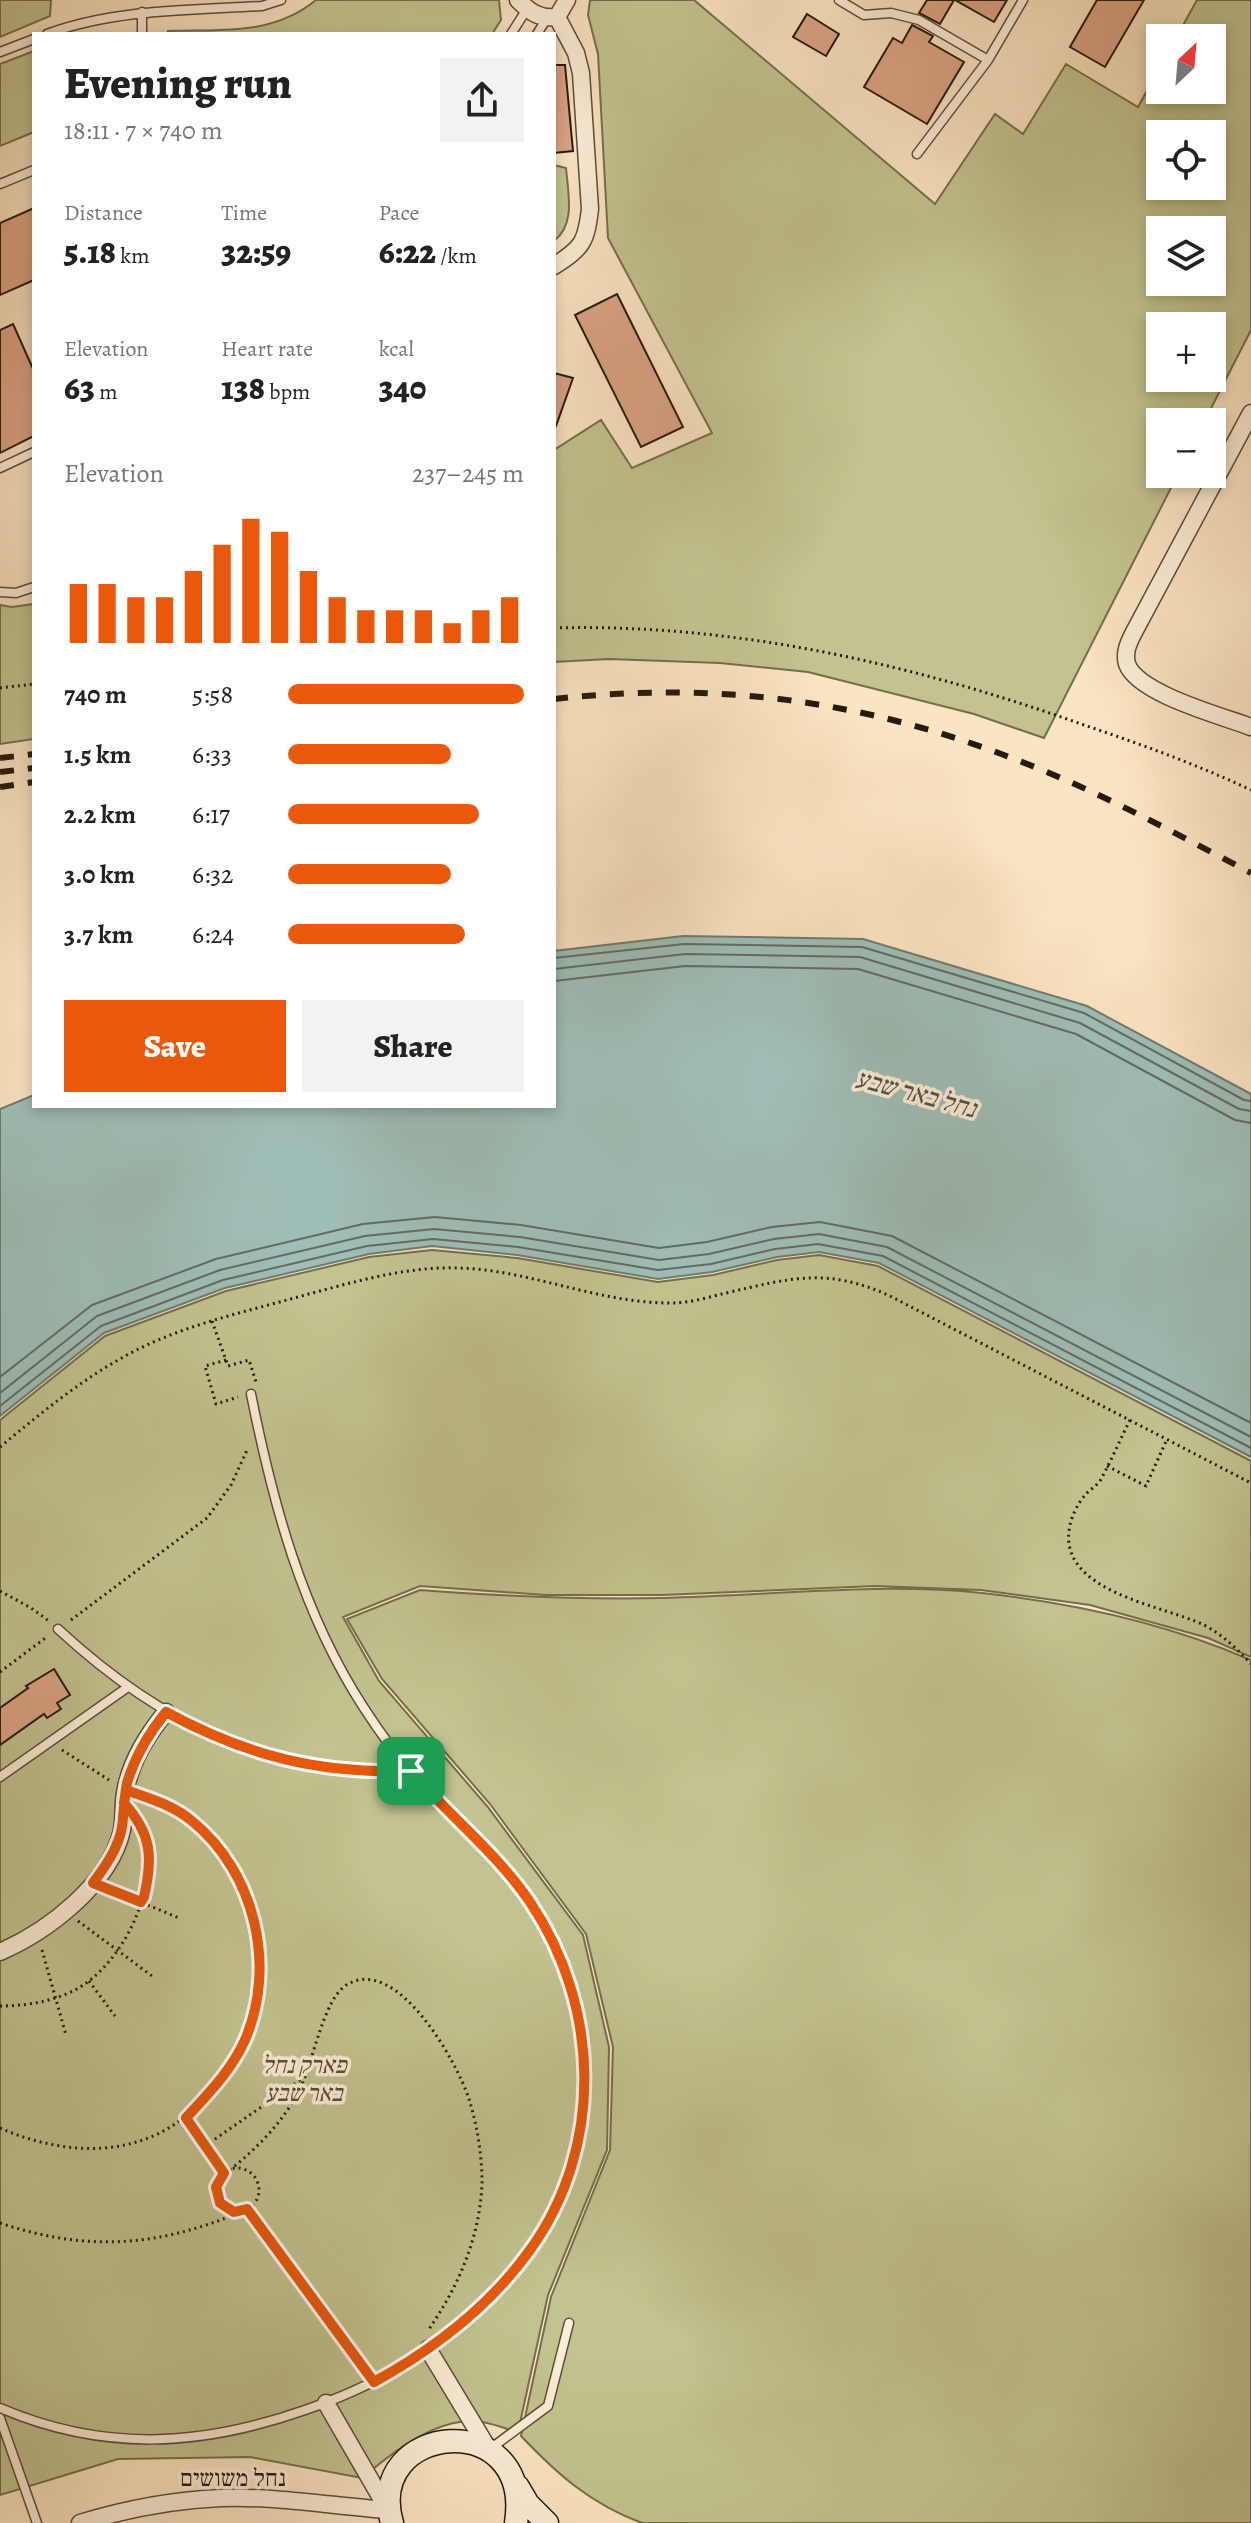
<!DOCTYPE html>
<meta charset="utf-8">
<style>
:root{--surface:#fff;--page:#f2f2f2;--text:#222;--muted:#767676;--accent:#ea580c}
body{margin:0;font-family:Alegreya,"Frank Ruhl Libre",serif;background:var(--page);color:var(--text);height:100vh;display:flex;flex-direction:column;font-size:30px;white-space:nowrap}
*{box-sizing:border-box;margin:0}
p{font-size:26px;color:var(--muted)}
.icon{flex:none;width:44px;height:44px;fill:none;stroke:currentColor;stroke-width:2;stroke-linecap:round;stroke-linejoin:round}
.map{position:relative;flex:1;overflow:hidden}
.details{position:absolute;left:32px;top:32px;width:524px;height:1076px;display:flex;flex-direction:column;background:var(--surface);border-radius:0px;box-shadow:0 4px 12px #0003}
.details>*{flex:none}
.needle{width:52px;rotate:26deg}
.controls{position:absolute;left:1146px;top:24px;display:grid;gap:16px}
.controls a{display:grid;place-items:center;width:80px;height:80px;border-radius:0px;background:var(--surface);box-shadow:0 4px 12px #0003;font-size:40px}
.pin{position:absolute;display:grid;place-items:center;width:68px;height:68px;color:#fff;margin:-34px;border-radius:16px;box-shadow:0 4px 12px #0006}
.round{display:grid;place-items:center;flex:none;width:84px;height:84px;border-radius:0px;background:var(--page)}
.head{display:flex;align-items:center;justify-content:space-between;height:136px;padding:0 32px}
h1{font-size:44px;font-weight:800;line-height:60px}
.figures{display:grid;grid-template-columns:repeat(3,1fr);gap:12px;height:136px;padding:8px 32px}
.figures div{display:grid;align-content:center}
.figures b{font-size:34px;font-weight:800}
.figures small{font-size:22px;font-weight:400}
.figures p{font-size:22px}
.chart{height:224px;padding:16px 32px}
.chart p{display:flex;justify-content:space-between}
.chart svg{width:100%;height:144px;margin-top:8px;stroke:var(--accent);stroke-width:6}
.cta{display:flex;gap:16px;margin-top:auto;padding:16px 32px}
.cta a{flex:1;height:92px;border-radius:0px;background:var(--accent);color:#fff;font-size:32px;font-weight:800;line-height:92px;text-align:center}
.cta a+a{background:var(--page);color:var(--text)}
ul{padding:0 32px;list-style:none;font-size:26px}
li{display:grid;grid-template-columns:128px 96px 1fr;align-items:center;height:60px}
li i{height:20px;border-radius:10px;background:var(--accent)}
.map>svg:first-child{display:block}
.green{fill:#c2c390;stroke:#746e4e;stroke-width:2;fill-rule:evenodd}
.water{fill:#9fbeb7;stroke:#6e7c73;stroke-width:2}
.lines{fill:none;stroke-linecap:round;stroke-linejoin:round}
.shore{stroke:#626c62;stroke-width:2}
.building{fill:#dca385;stroke:#251a0d;stroke-width:2}
.lane-casing{stroke:#5a4c3a;stroke-width:11}
.street-casing{stroke:#5a4c3a;stroke-width:19}
.secondary-casing{stroke:#251a0d;stroke-width:25}
.path{stroke:#251a0d;stroke-width:3;stroke-dasharray:2 4;stroke-linecap:butt}
.lane{stroke:#fcedd7;stroke-width:8}
.street{stroke:#fcedd7;stroke-width:16}
.secondary{stroke:#fcedd7;stroke-width:22}
.rail{stroke:#251a0d;stroke-width:6;stroke-dasharray:14 14;stroke-linecap:butt}
.route-casing{stroke:#fff;stroke-width:16}
.route{stroke:#ea580c;stroke-width:10}
.labels{text-anchor:middle;stroke-width:7;stroke-linejoin:round;paint-order:stroke}
.park-label{font-size:24px;font-style:italic;fill:#544d34;stroke:#fcedd7}
.street-label{font-size:24px;fill:#251a0d;stroke:#fcedd7}
.water-label{font-size:26px;font-style:italic;fill:#505348;stroke:#fcedd7}
</style>
<div class="map">
<svg width="1251" height="2523" viewBox="0 0 1251 2523">
<rect width="100%" height="100%" fill="#fbe4c2"/>
<filter id="stains"><feTurbulence type="fractalNoise" baseFrequency=".0025" numOctaves="4"/><feColorMatrix values="0 0 0 0 .2 0 0 0 0 .09 0 0 0 0 .02 0 0 0 .5 -.17"/></filter>
<radialGradient id="worn" r=".72"><stop offset=".6" stop-color="#630" stop-opacity="0"/><stop offset="1" stop-color="#630" stop-opacity=".3"/></radialGradient>
<path class="green" d="M0,0H51L50,16L0,37Z
M316,0H499L501,20L492,34H168V31C222,29 272,36 316,0Z
M590,0H694L935,204L995,114L1023,134L1066,64L1138,107L1160,67V90H1212V38H1176L1197,0H1251V330L1204,422H1160V474H1178L1044,738L974,714L808,672L720,663L609,659L554,662V450L601,420L632,468L712,433L608,238L598,54L588,15ZM1212,134V186H1160V134ZM1212,230V282H1160V230ZM1212,326V378H1160V326Z
M34,51V132L0,146V64Z
M554,165L566,168C568,193 576,224 554,241Z
M34,604V739L0,744V605L12,607Z
M432,1250L517,1258L658,1282L713,1275L777,1260L819,1255L878,1266L1251,1461V1657L1208,1638L1090,1605L981,1590L875,1586L662,1595H546L420,1586L343,1617L379,1681L487,1806L583,1935L609,2047L607,2150L548,2295L518,2432C505,2429 490,2422 476,2421C433,2419 392,2453 362,2478L250,2457L118,2459L0,2495V1420L105,1336L226,1291L369,1257Z
M420,1590C501,1596 581,1600 662,1598C768,1596 876,1582 982,1593C1074,1603 1166,1623 1251,1660V2523H642C591,2504 558,2475 521,2436L551,2297L610,2150L613,2047L586,1934L490,1804L382,1679L347,1619Z"/>
<path class="water" d="M683,936L863,939L1087,1006L1251,1094V1457L879,1263L819,1252L777,1257L712,1272L658,1279L517,1255L432,1246L369,1254L225,1288L104,1333L0,1416V1109L34,1095V1106H554V951Z"/>
<g class="lines">
<path class="shore" d="M554,958L684,944L862,947L1084,1013L1244,1100L1251,1101
M554,969L685,954L860,957L1080,1023L1239,1109L1251,1111
M554,981L685,966L858,969L1076,1034L1235,1120L1251,1123
M0,1377L92,1305L216,1259L363,1224L435,1217L521,1225L659,1248L707,1242L772,1227L820,1222L892,1236L1251,1423
M0,1393L97,1316L220,1270L365,1236L434,1229L520,1237L659,1260L709,1254L774,1239L819,1234L887,1247L1251,1437
M0,1406L101,1326L223,1280L367,1246L433,1239L518,1247L658,1270L711,1264L775,1249L818,1244L883,1256L1251,1448"/>
</g>
<path class="building" d="M927,0H954L940,24L919,13Z
M955,0H1007L994,22Z
M1097,0H1144L1105,67L1070,47Z
M807,14L839,34L826,56L793,37Z
M912,25L933,36L929,42L964,62L927,124L864,87L893,38L902,43Z
M554,65H565L573,151L554,153Z
M34,208V280L0,295V223Z
M617,294L683,427L641,447L575,315Z
M13,324L34,371V436L0,453V330Z
M554,373L573,378L556,426L554,425Z
M54,1669L70,1695L57,1703L61,1709L47,1718L44,1714L0,1745V1708L28,1688L26,1686Z"/>
<g class="lines">
<defs>
<path id="lane" d="M839,0L864,15L891,13L919,20L988,60L1023,0
M47,34C115,9 191,10 262,6L281,0
M142,34V12
M511,34L527,9
M537,34L547,18
M0,52L34,39
M917,154L988,60
M0,184L34,170
M0,468L34,452
M0,592L16,593L34,587
M58,1629C163,1726 267,1775 411,1771
M0,1777L128,1687
M0,2408C103,2452 200,2447 305,2410C334,2400 364,2388 390,2372C426,2350 461,2328 490,2298C601,2183 615,2038 531,1904C503,1859 462,1827 426,1789C403,1764 382,1736 364,1708C302,1613 273,1504 251,1394
M0,2418L37,2523
M490,2449L548,2406L569,2323"/>
<path id="street" d="M518,0C530,12 539,19 557,17L567,0
M554,266C582,248 586,243 590,209L581,73L576,53L557,17
M1251,413L1133,634C1128,644 1124,653 1127,664C1138,694 1222,716 1251,727
M0,1952C48,1931 110,1884 122,1830C124,1818 123,1805 125,1793C130,1762 147,1735 166,1712
M428,2349L489,2450
M326,2403L388,2510
M80,2523C126,2509 172,2500 221,2498C276,2496 333,2506 388,2510"/>
<path id="secondary" d="M518,2487L528,2504L547,2523
M392,2523C363,2422 534,2406 516,2523"/>
</defs>
<use href="#lane" class="lane-casing"/>
<use href="#street" class="street-casing"/>
<use href="#secondary" class="secondary-casing"/>
<path class="path" d="M554,628C737,623 916,665 1087,726C1143,745 1198,765 1251,790
M0,688L34,684
M212,1321L228,1366L249,1360L256,1382
M226,1360L205,1366L216,1404L238,1397
M1130,1420C1120,1440 1111,1461 1100,1481C1096,1486 1091,1489 1087,1493C1079,1501 1072,1515 1070,1525C1055,1592 1163,1605 1204,1625C1223,1635 1236,1648 1251,1664
M0,1447C41,1413 81,1380 127,1355C182,1325 245,1312 305,1295C354,1282 407,1266 459,1268C531,1270 600,1304 673,1303C690,1303 709,1297 726,1293C791,1278 827,1267 890,1296L1251,1483
M1107,1466L1146,1486L1167,1439
M0,1591L31,1608L49,1621
M71,1620L207,1518L231,1485L248,1448
M0,1672L48,1636
M62,1750L109,1780
M109,1889L179,1918
M78,1921L152,1976
M42,1950L66,2035
M89,1981L115,2016
M0,2006C25,2006 50,2002 73,1991C124,1966 165,1879 141,1826
M186,2118L224,2173
M0,2128C46,2148 100,2157 148,2138C172,2129 190,2114 207,2096C265,2034 276,1938 230,1865C208,1831 180,1807 141,1795
M205,2146L303,2078
M215 2190a22 22 0 1 1 44 0a22 22 0 1 1-44 0Z
M230,2170C257,2148 281,2124 298,2093C313,2065 323,1997 348,1984C398,1956 457,2062 469,2099C477,2125 482,2154 482,2183C480,2237 459,2285 429,2329
M247,2209L365,2370
M0,2223C87,2252 157,2247 241,2212"/>
<use href="#lane" class="lane"/>
<use href="#street" class="street"/>
<use href="#secondary" class="secondary"/>
<path class="rail" d="M554,699C718,681 863,700 1017,760C1098,791 1175,833 1251,873
M0,758L34,754
M0,772L34,768
M0,787L34,782"/>
</g>
<g class="lines">
<defs>
<path id="route" d="M411,1771C319,1774 247,1756 166,1712C149,1733 135,1756 127,1783C124,1798 124,1813 122,1827C119,1847 105,1867 93,1883L141,1902L144,1897C153,1858 152,1834 124,1803L126,1790C149,1798 173,1805 192,1821C255,1872 277,1966 245,2040C231,2071 208,2094 186,2118L224,2173L216,2187L220,2203L234,2212L247,2209L374,2382C434,2349 490,2306 530,2250C605,2146 600,2006 530,1902C496,1852 449,1816 411,1771"/>
</defs>
<use href="#route" class="route-casing"/>
<use href="#route" class="route"/>
</g>
<g class="labels">
<g class="park-label">
<text x="304" y="2073">פארק נחל<tspan x="304" dy="28">באר שבע</tspan></text>
</g>
<g class="street-label">
<text x="233" y="2486">נחל משושים</text>
</g>
<g class="water-label">
<text transform="translate(916 1093) rotate(15)" y="9">נחל באר שבע</text>
</g>
</g>
<rect width="100%" height="100%" filter="url(#stains)"/>
<rect width="100%" height="100%" fill="url(#worn)"/>
</svg>
<div class="controls">
<a><svg class="needle" viewBox="-14 -14 28 28"><path d="M0-13l5 13h-10z" fill="#e53935"/><path d="M0 13l5-13h-10z" fill="#767676"/></svg></a>
<a><svg class="icon" aria-label="locate" viewBox="0 0 24 24"><circle cx="12" cy="12" r="6"/><path d="M12 2v4M12 18v4M2 12h4M18 12h4"/></svg></a>
<a><svg class="icon" aria-label="layers" viewBox="0 0 24 24"><path d="M12 4l9 5-9 5-9-5zM3 14l9 5 9-5"/></svg></a>
<a>+</a>
<a>−</a>
</div>
<div class="pin" style="left:411px;top:1771px;background:#1e9e55"><svg class="icon" aria-label="arrive" viewBox="0 0 24 24"><path d="M6 21V4h12l-3 4 3 4H6"/></svg></div>
<section class="details">
<div class="head"><div><h1>Evening run</h1><p>18:11 · 7 × 740 m</p></div><a class="round"><svg class="icon" aria-label="share" viewBox="0 0 24 24"><path d="M12 15V3M7 8l5-5 5 5M5 13v7h14v-7"/></svg></a></div>
<div class="figures">
<div><p>Distance</p><b>5.18<small> km</small></b></div>
<div><p>Time</p><b>32:59</b></div>
<div><p>Pace</p><b>6:22<small> /km</small></b></div>
</div>
<div class="figures">
<div><p>Elevation</p><b>63<small> m</small></b></div>
<div><p>Heart rate</p><b>138<small> bpm</small></b></div>
<div><p>kcal</p><b>340</b></div>
</div>
<div class="chart"><p><span>Elevation</span>237–245 m</p>
<svg viewBox="0 0 160 44" preserveAspectRatio="none"><path d="M5 44V26M15 44V26M25 44V30M35 44V30M45 44V22M55 44V14M65 44V6M75 44V10M85 44V22M95 44V30M105 44V34M115 44V34M125 44V34M135 44V38M145 44V34M155 44V30"/></svg>
</div>
<ul>
<li><b>740 m</b>5:58<i style="width:100%"></i></li>
<li><b>1.5 km</b>6:33<i style="width:69%"></i></li>
<li><b>2.2 km</b>6:17<i style="width:81%"></i></li>
<li><b>3.0 km</b>6:32<i style="width:69%"></i></li>
<li><b>3.7 km</b>6:24<i style="width:75%"></i></li>
</ul>
<div class="cta"><a>Save</a><a>Share</a></div>
</section>
</div>
